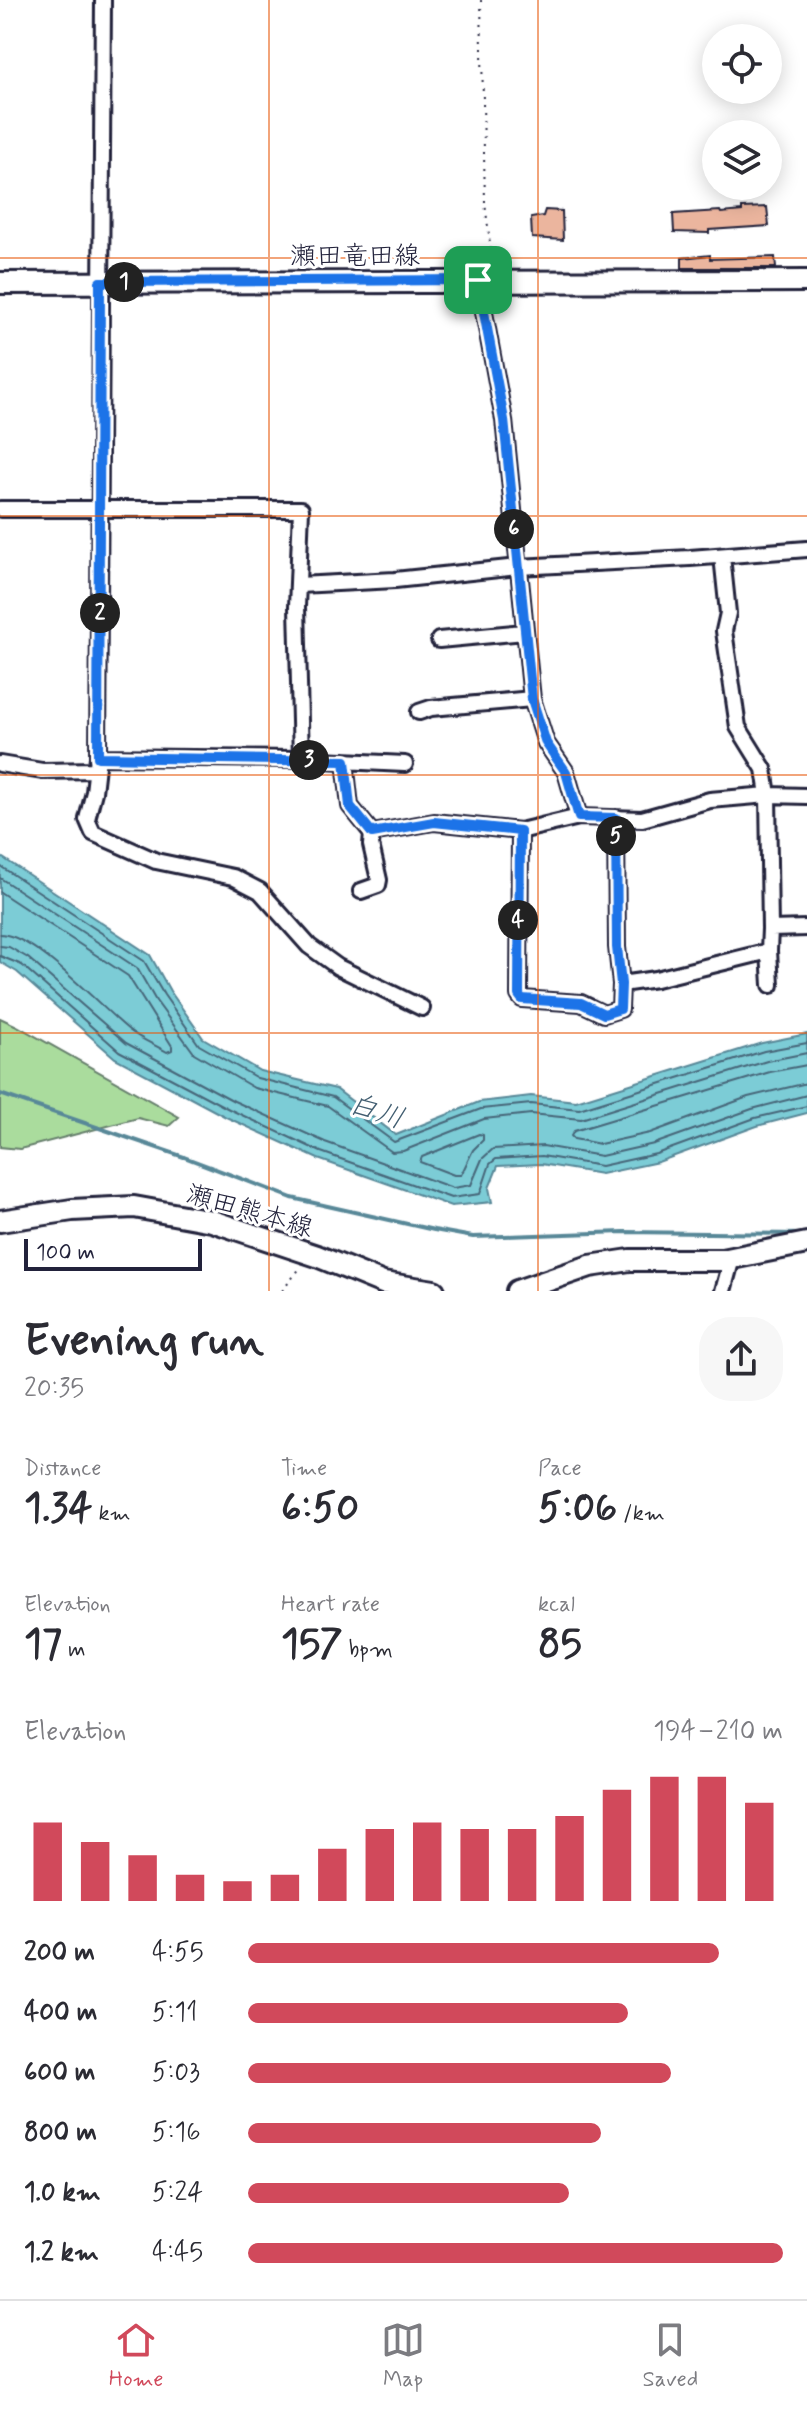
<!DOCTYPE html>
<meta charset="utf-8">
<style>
:root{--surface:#fff;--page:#f7f7f7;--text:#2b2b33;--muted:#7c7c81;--line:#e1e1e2;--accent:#d1495b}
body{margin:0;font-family:Mynerve,"Klee One",sans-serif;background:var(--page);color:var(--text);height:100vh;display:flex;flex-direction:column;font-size:30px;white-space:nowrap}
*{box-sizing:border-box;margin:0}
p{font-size:26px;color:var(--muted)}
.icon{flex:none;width:44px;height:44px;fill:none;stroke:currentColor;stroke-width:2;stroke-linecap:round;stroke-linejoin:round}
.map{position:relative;height:1291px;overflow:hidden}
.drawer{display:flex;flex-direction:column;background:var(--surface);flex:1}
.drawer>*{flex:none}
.tools{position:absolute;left:702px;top:24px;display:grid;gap:16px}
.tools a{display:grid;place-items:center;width:80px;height:80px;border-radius:50%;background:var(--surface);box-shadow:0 4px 20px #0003;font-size:40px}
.scale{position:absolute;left:24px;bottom:20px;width:178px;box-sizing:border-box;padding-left:8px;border:4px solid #22223b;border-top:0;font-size:22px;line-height:28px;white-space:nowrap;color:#22223b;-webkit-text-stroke:6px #fff;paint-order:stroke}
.pin{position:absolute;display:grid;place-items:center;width:68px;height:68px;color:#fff;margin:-34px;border-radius:16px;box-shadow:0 4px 12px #0006}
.km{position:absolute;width:40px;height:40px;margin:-20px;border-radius:50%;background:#222;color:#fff;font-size:22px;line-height:40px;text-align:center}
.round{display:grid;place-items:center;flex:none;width:84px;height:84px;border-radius:32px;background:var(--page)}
.summary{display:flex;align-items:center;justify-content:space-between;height:136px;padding:0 24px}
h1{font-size:44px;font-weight:700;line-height:60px}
.stats{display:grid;grid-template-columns:repeat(3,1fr);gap:12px;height:136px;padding:8px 24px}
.stats div{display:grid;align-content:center}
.stats b{font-size:40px;font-weight:700}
.stats small{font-size:22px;font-weight:400}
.stats p{font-size:22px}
.chart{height:224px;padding:16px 24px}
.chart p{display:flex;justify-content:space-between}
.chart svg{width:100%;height:144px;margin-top:8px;stroke:var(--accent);stroke-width:6}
ul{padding:0 24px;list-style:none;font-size:26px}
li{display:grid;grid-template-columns:128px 96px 1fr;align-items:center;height:60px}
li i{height:20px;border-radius:10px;background:var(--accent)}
.menu{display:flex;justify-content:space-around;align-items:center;height:112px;border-top:2px solid var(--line);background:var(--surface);font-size:22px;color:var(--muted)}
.menu a{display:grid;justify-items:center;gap:4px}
.menu .active{color:var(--accent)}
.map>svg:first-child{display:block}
.green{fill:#aadc9d;stroke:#667f6c;stroke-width:2}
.water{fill:#7cccd6;stroke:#588898;stroke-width:2}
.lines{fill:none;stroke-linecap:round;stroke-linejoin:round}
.shore{stroke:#466679;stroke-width:2}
.stream{stroke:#588898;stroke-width:4}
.building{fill:#ebb59e;stroke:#22223b;stroke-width:2}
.street-casing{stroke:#22223b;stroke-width:20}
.secondary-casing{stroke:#22223b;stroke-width:26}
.path{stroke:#22223b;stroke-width:2;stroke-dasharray:2 6;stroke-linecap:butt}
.street{stroke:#fff;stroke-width:14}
.secondary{stroke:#fff;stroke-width:20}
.route-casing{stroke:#fff;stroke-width:16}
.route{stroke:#1a73e8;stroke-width:10}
.grid{fill:none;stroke:#e8590c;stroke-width:2;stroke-opacity:0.55}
.labels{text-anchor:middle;stroke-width:6;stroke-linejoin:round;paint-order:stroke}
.street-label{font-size:26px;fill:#22223b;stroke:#fff}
.water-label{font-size:28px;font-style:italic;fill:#425e71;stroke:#fff}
</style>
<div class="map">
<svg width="807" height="1291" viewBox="0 0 807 1291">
<rect width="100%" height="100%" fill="#fff"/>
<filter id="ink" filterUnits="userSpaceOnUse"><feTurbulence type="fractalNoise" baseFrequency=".0125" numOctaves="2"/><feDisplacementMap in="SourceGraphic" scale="16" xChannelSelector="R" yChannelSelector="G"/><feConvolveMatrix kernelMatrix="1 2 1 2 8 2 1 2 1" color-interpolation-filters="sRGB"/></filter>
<g filter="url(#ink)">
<path class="green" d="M0,1018L17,1026L179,1117L169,1126L138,1118L20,1149L0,1147Z"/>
<path class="water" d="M0,856L150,955L170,991L203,1038L260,1071L336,1089L396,1135L479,1102L531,1096L576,1101L762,1043L807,1034V1113L757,1126L658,1162L601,1174L541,1164L498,1166L489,1188L492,1202L451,1206L318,1159L226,1117L115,1058L17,972L0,962Z"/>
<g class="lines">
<path class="shore" d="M0,866L144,961L164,995L199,1045L257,1078L333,1097L394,1142L481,1109L531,1104L579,1109L764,1051L807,1043
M0,878L137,968L156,1001L194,1053L254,1088L328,1106L392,1152L403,1151L484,1119L531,1114L581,1119L767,1061L807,1053
M0,892L128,976L172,1046V1050L167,1052C155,1045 140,1039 129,1030C99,1006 36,935 0,934
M0,946L9,947L28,958L126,1043L234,1101L325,1142L453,1188L471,1185L482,1159L493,1149L543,1146L601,1156L654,1144L752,1109L807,1095
M0,956L22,965L119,1051L229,1109L321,1152L451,1198L480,1194L490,1164L496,1159L542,1156L601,1166L656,1154L755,1118L807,1106
M807,1065L770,1072L574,1131L571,1136L574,1139L600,1144L650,1133L748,1097L807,1083
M479,1134L483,1135V1140L473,1150L461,1175H454L420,1162L422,1157Z"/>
<path class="stream" d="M0,1094L184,1157L292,1198L434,1230L473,1237L624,1232L807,1234"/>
</g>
<path class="building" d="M767,207L769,226L709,230V233L674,232L673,214L720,211L721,213L742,211V208Z
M545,210L562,211L563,240L532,238L531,218L543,216Z
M710,255V259L775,257L776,268H682V258Z"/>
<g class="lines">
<defs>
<path id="street" d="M103,0L98,757L301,759L405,764
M478,280L504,420L532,699L546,743L566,772L579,817
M0,509H301L297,607L301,759
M722,556L728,613L724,631L738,727L764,769L768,795L770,929
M299,585L395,580L518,567L690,558L807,549
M439,640L524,632
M419,712L431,708L532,699
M98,757L94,792L87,819L93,833L156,861L233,877L260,891L309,946L338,967L422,1008
M345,761L350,806L372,833L434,822L520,831L579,817L642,819L710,800L768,795L807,796
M0,764L42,771L96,770
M616,818L617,947L621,984L656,979L769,951L770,929L807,928
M520,831L519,995L522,999L581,1003L604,1014L620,1009L621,984
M361,891L378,885L379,880L371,845L372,833
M769,951L771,985
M723,1291L732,1258"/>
<path id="secondary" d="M0,283L807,281
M0,1221L72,1210L134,1207L212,1221L317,1256L383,1283L434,1291
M517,1291L590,1266L630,1260H722L807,1243"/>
</defs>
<use href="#street" class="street-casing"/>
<use href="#secondary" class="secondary-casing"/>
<path class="path" d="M481,0L485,203L493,267
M282,1291L301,1267"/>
<use href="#street" class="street"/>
<use href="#secondary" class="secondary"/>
</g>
</g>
<g class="lines" filter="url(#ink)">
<defs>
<path id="route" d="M478,280L504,420L532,699L546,743L566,772L579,817L616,818L617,947L621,984L620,1009L604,1014L581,1003L522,999L519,995L520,831L434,822L372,833L350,806L345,761L98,757L100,282Z"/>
</defs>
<use href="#route" class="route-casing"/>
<use href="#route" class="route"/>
</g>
<path class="grid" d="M269,0V1291M538,0V1291M0,258H807M0,516H807M0,775H807M0,1033H807"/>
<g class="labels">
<g class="street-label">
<text x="355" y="264">瀬田竜田線</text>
<text transform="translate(250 1210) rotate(16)" y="9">瀬田熊本線</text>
</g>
<g class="water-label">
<text transform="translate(377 1110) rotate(18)" y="10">白川</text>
</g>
</g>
</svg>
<div class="tools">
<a><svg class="icon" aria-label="locate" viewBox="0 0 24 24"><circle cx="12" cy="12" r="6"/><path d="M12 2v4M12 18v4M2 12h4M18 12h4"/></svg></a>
<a><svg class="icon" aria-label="layers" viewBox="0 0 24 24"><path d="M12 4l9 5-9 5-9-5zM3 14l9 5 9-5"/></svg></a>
</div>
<div class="scale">100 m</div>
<div class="pin" style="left:478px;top:280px;background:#1e9e55"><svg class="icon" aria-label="arrive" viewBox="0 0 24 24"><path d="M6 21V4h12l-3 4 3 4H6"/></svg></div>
<b class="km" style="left:124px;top:282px">1</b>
<b class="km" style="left:100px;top:613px">2</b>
<b class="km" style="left:309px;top:760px">3</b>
<b class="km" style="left:518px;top:920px">4</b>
<b class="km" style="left:616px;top:836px">5</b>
<b class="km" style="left:514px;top:529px">6</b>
</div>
<section class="drawer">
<div class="summary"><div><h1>Evening run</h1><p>20:35</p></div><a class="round"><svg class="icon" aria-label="share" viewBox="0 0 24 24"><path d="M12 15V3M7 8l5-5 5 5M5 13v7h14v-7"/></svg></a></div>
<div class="stats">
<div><p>Distance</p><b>1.34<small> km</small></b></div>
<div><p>Time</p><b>6:50</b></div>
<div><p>Pace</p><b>5:06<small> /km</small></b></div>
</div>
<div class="stats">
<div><p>Elevation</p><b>17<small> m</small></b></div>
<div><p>Heart rate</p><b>157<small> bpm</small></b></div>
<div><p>kcal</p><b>85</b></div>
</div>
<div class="chart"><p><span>Elevation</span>194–210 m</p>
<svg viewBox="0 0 160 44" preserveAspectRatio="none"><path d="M5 44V20M15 44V26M25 44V30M35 44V36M45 44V38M55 44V36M65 44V28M75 44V22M85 44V20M95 44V22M105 44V22M115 44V18M125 44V10M135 44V6M145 44V6M155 44V14"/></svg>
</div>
<ul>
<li><b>200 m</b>4:55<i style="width:88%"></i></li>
<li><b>400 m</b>5:11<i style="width:71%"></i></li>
<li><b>600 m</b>5:03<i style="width:79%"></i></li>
<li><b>800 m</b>5:16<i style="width:66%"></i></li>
<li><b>1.0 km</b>5:24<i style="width:60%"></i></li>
<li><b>1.2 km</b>4:45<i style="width:100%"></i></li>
</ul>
</section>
<nav class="menu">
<a class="active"><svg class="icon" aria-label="home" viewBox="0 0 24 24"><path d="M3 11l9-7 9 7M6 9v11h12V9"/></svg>Home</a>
<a><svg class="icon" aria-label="map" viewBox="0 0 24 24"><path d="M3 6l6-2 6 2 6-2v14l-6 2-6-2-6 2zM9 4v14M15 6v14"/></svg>Map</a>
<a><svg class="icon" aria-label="saved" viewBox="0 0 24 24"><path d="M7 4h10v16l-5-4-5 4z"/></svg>Saved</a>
</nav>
